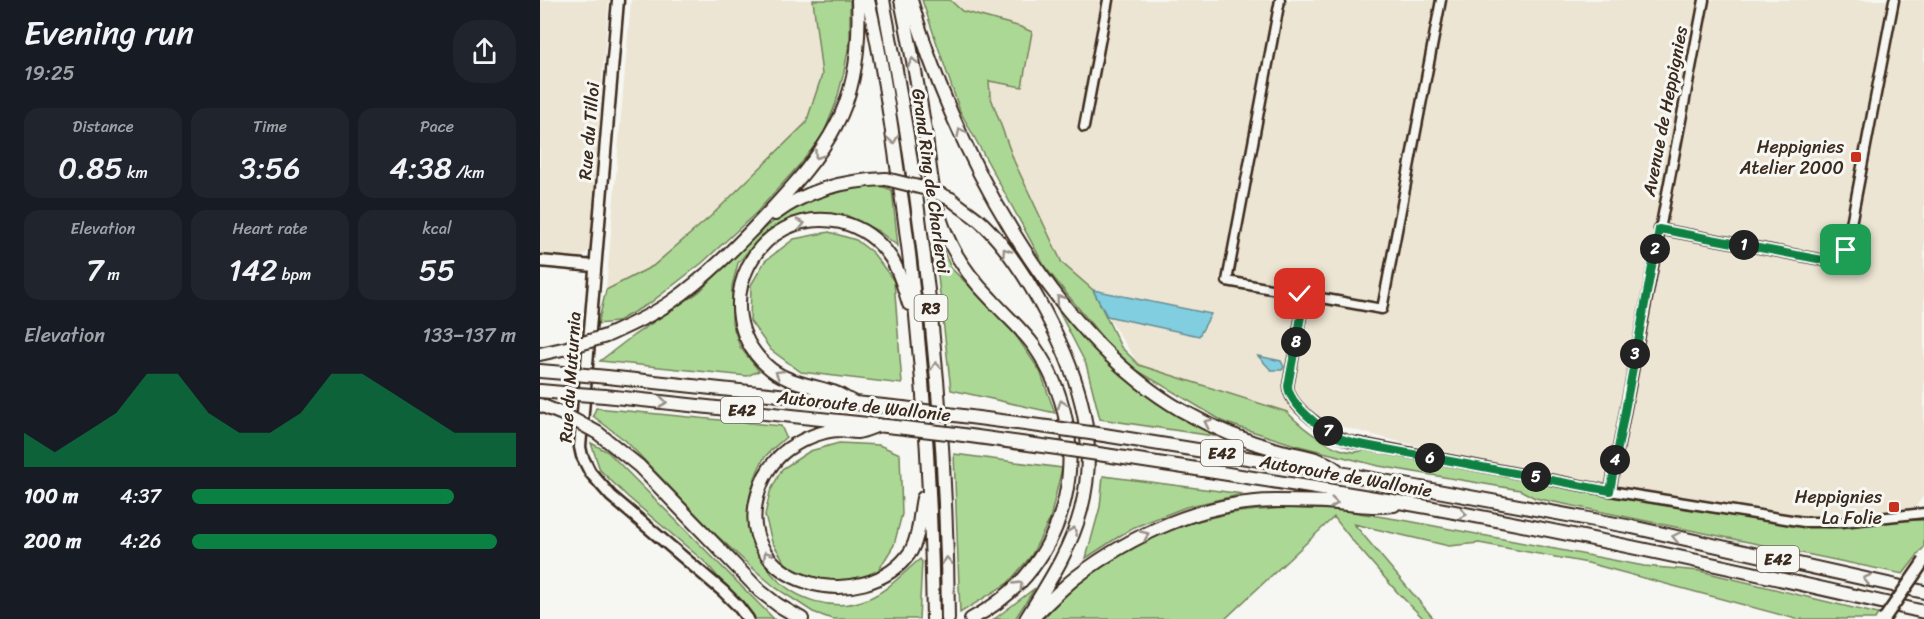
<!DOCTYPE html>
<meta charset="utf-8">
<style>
:root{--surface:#171b24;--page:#20242c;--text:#f1f3f6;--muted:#9ea1a6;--accent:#0b8043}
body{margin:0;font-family:Sriracha,sans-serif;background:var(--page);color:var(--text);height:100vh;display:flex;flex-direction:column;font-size:22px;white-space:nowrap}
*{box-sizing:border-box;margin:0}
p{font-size:20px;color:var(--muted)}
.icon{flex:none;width:33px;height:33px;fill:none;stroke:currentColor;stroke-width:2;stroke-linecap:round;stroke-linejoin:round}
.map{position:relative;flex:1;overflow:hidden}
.panel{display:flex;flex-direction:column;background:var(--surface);width:540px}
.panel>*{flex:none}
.pin{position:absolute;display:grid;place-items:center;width:51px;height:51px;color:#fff;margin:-26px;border-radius:12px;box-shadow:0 3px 9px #0006}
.km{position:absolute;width:30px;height:30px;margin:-15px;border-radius:50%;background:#222;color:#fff;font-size:16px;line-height:30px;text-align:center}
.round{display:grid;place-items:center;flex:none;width:63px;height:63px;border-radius:24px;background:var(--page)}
.overview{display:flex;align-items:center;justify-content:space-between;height:102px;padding:0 24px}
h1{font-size:33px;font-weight:600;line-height:45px}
.metrics{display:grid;grid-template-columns:repeat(3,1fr);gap:9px;height:102px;padding:6px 24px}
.metrics div{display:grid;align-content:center;border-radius:15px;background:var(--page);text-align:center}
.metrics b{font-size:30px;font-weight:600}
.metrics small{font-size:16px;font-weight:400}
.metrics p{font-size:16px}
.chart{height:168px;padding:12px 24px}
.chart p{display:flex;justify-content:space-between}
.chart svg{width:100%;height:108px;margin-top:6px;fill:var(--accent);opacity:.7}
ul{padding:0 24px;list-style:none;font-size:20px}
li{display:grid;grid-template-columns:96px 72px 1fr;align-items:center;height:45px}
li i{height:15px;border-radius:8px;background:var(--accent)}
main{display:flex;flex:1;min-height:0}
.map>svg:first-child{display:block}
.built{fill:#ece5d3}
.green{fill:#acd896;stroke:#74815a;stroke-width:1.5}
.water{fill:#82cee1;stroke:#668c93;stroke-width:1.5}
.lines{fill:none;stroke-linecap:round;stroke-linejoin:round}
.minor-casing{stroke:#3b2a1e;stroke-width:13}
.major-casing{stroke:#3b2a1e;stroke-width:15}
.highway-casing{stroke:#3b2a1e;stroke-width:16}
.minor{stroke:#f6f6f2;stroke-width:8}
.major{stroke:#f6f6f2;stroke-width:10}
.highway{stroke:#f6f6f2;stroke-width:12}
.major-bridge-casing{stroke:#3b2a1e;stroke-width:15;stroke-linecap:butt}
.highway-bridge-casing{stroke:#3b2a1e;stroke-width:16;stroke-linecap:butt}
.major-bridge{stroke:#f6f6f2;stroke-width:10}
.highway-bridge{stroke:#f6f6f2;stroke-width:12}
.oneway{stroke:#989088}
.route-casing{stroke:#fff;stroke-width:12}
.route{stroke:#0b8043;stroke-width:8}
.poi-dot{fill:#c8321e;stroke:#f6f6f2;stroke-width:2}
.labels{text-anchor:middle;stroke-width:6;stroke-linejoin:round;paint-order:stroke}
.shield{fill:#f6f6f2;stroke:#73675e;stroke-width:1.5}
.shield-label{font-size:16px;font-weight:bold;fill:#3b2a1e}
.street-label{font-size:18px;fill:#3b2a1e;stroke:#f6f6f2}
.poi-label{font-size:18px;fill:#3b2a1e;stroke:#f6f6f2;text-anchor:end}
</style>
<main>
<section class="panel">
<div class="overview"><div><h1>Evening run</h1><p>19:25</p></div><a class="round"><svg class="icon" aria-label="share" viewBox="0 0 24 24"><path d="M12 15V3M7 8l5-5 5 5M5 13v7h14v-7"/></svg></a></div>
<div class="metrics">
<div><p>Distance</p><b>0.85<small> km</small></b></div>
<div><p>Time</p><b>3:56</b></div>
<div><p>Pace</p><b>4:38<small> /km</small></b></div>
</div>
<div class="metrics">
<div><p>Elevation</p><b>7<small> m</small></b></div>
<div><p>Heart rate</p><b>142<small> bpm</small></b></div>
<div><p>kcal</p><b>55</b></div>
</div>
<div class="chart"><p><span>Elevation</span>133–137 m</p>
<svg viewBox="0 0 160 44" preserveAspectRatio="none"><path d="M0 44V30L10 38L20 30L30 22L40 6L50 6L60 22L70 30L80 30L90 22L100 6L110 6L120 14L130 22L140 30L150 30L160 30V44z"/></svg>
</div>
<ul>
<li><b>100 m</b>4:37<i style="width:81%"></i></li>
<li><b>200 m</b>4:26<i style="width:94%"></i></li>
</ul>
</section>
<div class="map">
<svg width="1384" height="619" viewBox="0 0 1384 619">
<rect width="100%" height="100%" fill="#f6f6f2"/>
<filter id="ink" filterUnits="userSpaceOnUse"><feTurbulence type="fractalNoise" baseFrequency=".0167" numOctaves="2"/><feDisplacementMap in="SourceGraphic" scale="12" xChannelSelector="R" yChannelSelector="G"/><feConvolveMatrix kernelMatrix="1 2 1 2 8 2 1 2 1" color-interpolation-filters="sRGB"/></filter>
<g filter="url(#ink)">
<path class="built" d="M0,0H69L62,78L58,160L49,251L41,257L0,253Z
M91,0H273L282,75L266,123L171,216L113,266L66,290Z
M410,0H1384V495L1375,508H1357L1311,518L1248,516L1035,481L860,442L747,412L599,365L567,316L658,336L671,314L553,290L522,263L474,161L450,94L449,81L481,27L422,11Z"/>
<path class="green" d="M273,0H310V39L304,72L296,103L283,135L262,162L216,213L162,263L110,303L76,322L58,324L66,290L113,266L171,216L266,123L282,75Z
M382,0H410L422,11L481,27L492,32L482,87L449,81L450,95L474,161L522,263L553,290L581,347L599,365L747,412C761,427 801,460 824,450L1067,496L1245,524L1291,528L1346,521L1384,520V547L1363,574L995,498L980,490L839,466L755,445L686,423L593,368L570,347L505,267L420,111Z
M338,185L352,190L358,246L338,231L306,215L271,214L250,218L221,236L198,263L192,286V323L200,347L219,371L207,376L60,361L94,335L159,292L209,242L247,210L270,197L317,186Z
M392,224L411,268L468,324L500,371L515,413L411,390Z
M289,232L316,240L333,253L354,281L362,384L261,372L231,350L210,321L211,285L225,261L254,239Z
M517,308C545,338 574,369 608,393C630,408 653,419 674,436L560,419L546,364Z
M56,408L241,426L246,437C239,444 228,451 223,460C212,480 205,507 209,531C211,541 217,551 223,560C226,565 229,571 233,575C255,600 293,612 325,600C347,592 362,574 380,559L382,562L379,619H292L273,612L236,588L209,565L172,531L86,441L53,416Z
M51,443L68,452L234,619H212L205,608L166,563L88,497L60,470Z
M299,443L339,445L360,454L362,514L354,545L338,571L319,586L293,587L251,572L232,542L225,515L230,492L242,469L270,451Z
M414,454L522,468L510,519L491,556L468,583L420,613Z
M563,476L703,494L646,507L592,528L546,558L560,507Z
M745,508L800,510L868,521L1104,566L1160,571L1338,614L1335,619H1256L1048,563L939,543L909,546L814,524L894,619H884L858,593L812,540L794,517L685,619H503C551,563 626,523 699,512C714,510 730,509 745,508Z
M495,588L475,619H454L457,617Z"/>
<path class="water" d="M553,290L671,314L659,336L567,316Z
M718,356L741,361L744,367L742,370H731Z"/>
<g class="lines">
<defs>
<path id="minor" d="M740,0L687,281L842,309L901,0
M544,127L568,0
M1119,229L1288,261L1299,258L1306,250L1354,0
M765,295L748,386C749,408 790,434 809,441L1070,491L1264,522H1302L1384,513
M1070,491L1164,0"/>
<path id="major" d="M78,0L40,447L42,456L50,472L71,496L183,591L198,606L208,619
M0,261L54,266"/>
<path id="highway" d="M328,0C341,54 349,110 357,166C380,316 391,467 393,619
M343,0C383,204 407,411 408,619
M361,0C370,43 378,86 385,130C390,165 392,204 407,236C417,260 433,281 451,299C465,315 482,329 494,346C559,439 533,566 431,619
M371,0C411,143 509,333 641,410C671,427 704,441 738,450C759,456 779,456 797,470
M411,199C421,208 434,215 443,224C486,266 533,356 544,415C550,446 549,479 541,510C531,549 507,585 486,619
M235,214C268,189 306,180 346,179
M66,336C88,326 111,316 131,302C167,277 199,244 229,212C254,185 279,158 296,125C316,88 320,42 318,0
M0,354L27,348
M0,371L24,373
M67,377L363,408
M0,391L23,393
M65,396L365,428
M313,402C306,399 300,394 293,392C269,384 245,383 226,365C164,308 217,204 300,222C321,227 339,240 351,258C360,272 364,288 369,304
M0,405L25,415
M415,415L515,428
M339,425C332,427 325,431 317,432C311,432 305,430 299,430C281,431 263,439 248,449C233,460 223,476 218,494C191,585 325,619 371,551C380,534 379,517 383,498
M58,433L99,466L220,591L238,605L262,619
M416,434L517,448
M564,435L800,473L1092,527L1384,592
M565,455C665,470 765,486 865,503C1039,534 1212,572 1384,612
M492,618C506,605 520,590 535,578C591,535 664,501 736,501C753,501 770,501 786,502C809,504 831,508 854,505"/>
</defs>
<use href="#minor" class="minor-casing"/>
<use href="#major" class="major-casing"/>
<use href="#highway" class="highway-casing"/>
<use href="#minor" class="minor"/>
<use href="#major" class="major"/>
<use href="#highway" class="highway"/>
<defs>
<path id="major-bridge" d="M1344,619L1384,561"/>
<path id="highway-bridge" d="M346,179L391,190L411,199
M27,348L66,336
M24,373L67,377
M23,393L65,396
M363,408L415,415
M25,415L58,433
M365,428L416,434
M515,428L564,435
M517,448L565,455"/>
</defs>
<use href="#major-bridge" class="major-bridge-casing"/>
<use href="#highway-bridge" class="highway-bridge-casing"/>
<use href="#major-bridge" class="major-bridge"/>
<use href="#highway-bridge" class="highway-bridge"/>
</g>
<defs><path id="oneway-chevron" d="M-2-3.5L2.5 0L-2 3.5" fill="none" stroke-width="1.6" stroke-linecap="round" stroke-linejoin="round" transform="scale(1.5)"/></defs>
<g class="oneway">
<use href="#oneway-chevron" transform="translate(373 62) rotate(-100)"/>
<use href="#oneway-chevron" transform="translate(421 132) rotate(-115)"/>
<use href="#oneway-chevron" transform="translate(353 140) rotate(82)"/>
<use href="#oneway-chevron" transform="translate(278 155) rotate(125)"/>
<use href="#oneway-chevron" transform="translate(261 224) rotate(-14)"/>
<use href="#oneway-chevron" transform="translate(466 252) rotate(-124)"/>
<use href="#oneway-chevron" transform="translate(520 299) rotate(-129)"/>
<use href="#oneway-chevron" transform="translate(396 366) rotate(-95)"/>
<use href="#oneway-chevron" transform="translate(239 374) rotate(-149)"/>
<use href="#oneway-chevron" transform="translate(123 402) rotate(6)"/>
<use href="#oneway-chevron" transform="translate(522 404) rotate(-108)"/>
<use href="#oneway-chevron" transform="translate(668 423) rotate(-154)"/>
<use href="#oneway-chevron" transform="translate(794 503) rotate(6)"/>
<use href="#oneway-chevron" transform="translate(923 514) rotate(11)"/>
<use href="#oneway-chevron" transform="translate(533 531) rotate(-69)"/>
<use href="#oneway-chevron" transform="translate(605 535) rotate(-25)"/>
<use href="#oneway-chevron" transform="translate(1136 537) rotate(-168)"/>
<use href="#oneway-chevron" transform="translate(227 555) rotate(-121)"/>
<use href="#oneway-chevron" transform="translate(407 561) rotate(-92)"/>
<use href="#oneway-chevron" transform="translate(1327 579) rotate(-167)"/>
<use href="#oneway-chevron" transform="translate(479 585) rotate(-46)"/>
</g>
</g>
<g class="lines" filter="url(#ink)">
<defs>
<path id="route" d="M760,294L765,295L748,386C749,404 781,429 797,437C804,440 812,442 820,444L1070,491L1119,229L1288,261L1299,258L1306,250"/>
</defs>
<use href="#route" class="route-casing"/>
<use href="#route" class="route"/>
</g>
<g class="poi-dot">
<rect x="1310" y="151" width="12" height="12" rx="3"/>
<rect x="1348" y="501" width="12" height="12" rx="3"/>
</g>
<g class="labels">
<g class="shield">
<rect x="374.5" y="295" width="33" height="26" rx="4.5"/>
<rect x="181" y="397" width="42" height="26" rx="4.5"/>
<rect x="661" y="440" width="42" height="26" rx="4.5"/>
<rect x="1217" y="546" width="42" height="26" rx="4.5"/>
</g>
<g class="shield-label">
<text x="391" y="314">R3</text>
<text x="202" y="416">E42</text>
<text x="682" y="459">E42</text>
<text x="1238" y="565">E42</text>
</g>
<g class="street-label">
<text transform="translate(1125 111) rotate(-79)" y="6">Avenue de Heppignies</text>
<text transform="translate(49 131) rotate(-85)" y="6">Rue du Tilloi</text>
<text transform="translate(391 181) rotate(82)" y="6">Grand Ring de Charleroi</text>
<text transform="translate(30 377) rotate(-86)" y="6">Rue du Muturnia</text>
<text transform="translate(324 406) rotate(6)" y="6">Autoroute de Wallonie</text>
<text transform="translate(806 476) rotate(10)" y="6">Autoroute de Wallonie</text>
</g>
<g class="poi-label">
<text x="1304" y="153">Heppignies<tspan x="1304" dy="21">Atelier 2000</tspan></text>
<text x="1342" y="503">Heppignies<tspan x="1342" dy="21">La Folie</tspan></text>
</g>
</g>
</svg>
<div class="pin" style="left:1306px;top:250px;background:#1e9e55"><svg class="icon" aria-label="arrive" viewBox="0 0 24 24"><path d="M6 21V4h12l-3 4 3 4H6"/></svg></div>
<div class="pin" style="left:760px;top:294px;background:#d93025"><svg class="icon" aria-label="check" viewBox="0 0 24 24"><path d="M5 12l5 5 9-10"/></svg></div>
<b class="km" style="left:1204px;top:245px">1</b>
<b class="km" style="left:1115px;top:249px">2</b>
<b class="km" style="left:1095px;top:354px">3</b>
<b class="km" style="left:1075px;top:460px">4</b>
<b class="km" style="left:996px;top:477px">5</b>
<b class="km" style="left:890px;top:458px">6</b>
<b class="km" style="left:788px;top:431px">7</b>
<b class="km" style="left:756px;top:342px">8</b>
</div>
</main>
